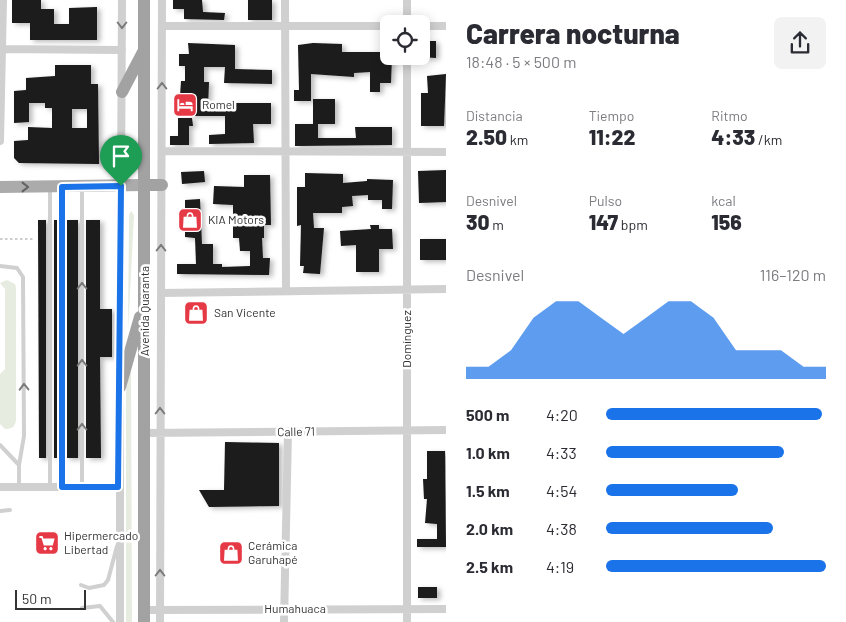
<!DOCTYPE html>
<html lang="es">
<meta charset="utf-8">
<style>
:root{--surface:#fff;--page:#f2f2f3;--text:#2b2b33;--muted:#7c7c81;--accent:#1a73e8}
body{margin:0;font-family:Barlow,sans-serif;background:var(--page);color:var(--text);height:100vh;display:flex;flex-direction:column;font-size:19px;white-space:nowrap}
*{box-sizing:border-box;margin:0}
p{font-size:16px;color:var(--muted)}
.icon{flex:none;width:28px;height:28px;fill:none;stroke:currentColor;stroke-width:2;stroke-linecap:round;stroke-linejoin:round}
.map{position:relative;flex:1;overflow:hidden}
.drawer{display:flex;flex-direction:column;background:var(--surface);width:400px}
.drawer>*{flex:none}
.tools{position:absolute;left:380px;top:15px;display:grid;gap:10px}
.tools a{display:grid;place-items:center;width:50px;height:50px;border-radius:8px;background:var(--surface);box-shadow:0 2px 12px #0003;font-size:25px}
.scale{position:absolute;left:15px;bottom:12px;width:71px;box-sizing:border-box;padding-left:5px;border:2px solid #333;border-top:0;font-size:14px;line-height:18px;white-space:nowrap;color:#333;-webkit-text-stroke:4px #fff;paint-order:stroke}
.pin{position:absolute;display:grid;place-items:center;width:42px;height:42px;color:#fff;margin:-51px -21px;border-radius:50% 50% 50% 0;rotate:-45deg;box-shadow:0 0 5px #0007}
.pin .icon{rotate:45deg}
.round{display:grid;place-items:center;flex:none;width:52px;height:52px;border-radius:8px;background:var(--page)}
.summary{display:flex;align-items:center;justify-content:space-between;height:85px;padding:0 20px}
h1{font-size:28px;font-weight:800;line-height:38px}
.metrics{display:grid;grid-template-columns:repeat(3,1fr);gap:8px;height:85px;padding:5px 20px}
.metrics div{display:grid;align-content:center}
.metrics b{font-size:21px;font-weight:800}
.metrics small{font-size:14px;font-weight:400}
.metrics p{font-size:14px}
.chart{height:140px;padding:10px 20px}
.chart p{display:flex;justify-content:space-between}
.chart svg{width:100%;height:90px;margin-top:5px;fill:var(--accent);opacity:.7}
ul{padding:0 20px;list-style:none;font-size:16px}
li{display:grid;grid-template-columns:80px 60px 1fr;align-items:center;height:38px}
li i{height:12px;border-radius:6px;background:var(--accent)}
main{display:flex;flex:1;min-height:0}
.map>svg:first-child{display:block}
.green{fill:#e6ecdf}
.building{fill:#1a1a1a;fill-rule:evenodd;filter:url(#shadow)}
.lines{fill:none;stroke-linecap:round;stroke-linejoin:round}
.path{stroke:#cdcdcd;stroke-width:2;stroke-dasharray:2.5 2.5;stroke-linecap:butt}
.service{stroke:#d0d0d0;stroke-width:4}
.minor{stroke:#d0d0d0;stroke-width:8}
.primary{stroke:#ababab;stroke-width:12}
.trunk{stroke:#a2a2a2;stroke-width:12}
.oneway{stroke:#7a7a7a}
.oneway2{stroke:#636363}
.route-casing{stroke:#fff;stroke-width:10}
.route{stroke:#1a73e8;stroke-width:6}
.labels{text-anchor:middle;stroke-width:5;stroke-linejoin:round;paint-order:stroke}
.poi-label{font-size:12px;fill:#333;stroke:#fff;text-anchor:start}
.street-label{font-size:12px;fill:#333;stroke:#fff}
</style>
<main>
<div class="map">
<svg width="446" height="622" viewBox="0 0 446 622">
<defs>
<filter id="shadow"><feDropShadow dx="3.5" dy="2" stdDeviation="2.5" flood-color="#0004"/></filter>
</defs>
<rect width="100%" height="100%" fill="#fff"/>
<path class="green" d="M131,211L134,215L128,332L129,215Z
M7,280L15,284L16,288V420C15,427 12,429 5,429L0,424V374L5,369V289L0,283Z
M131,353L132,622H126V387Z"/>
<path class="building" d="M12,0H41V9H54V24H69V8L97,7V40H30V23H12Z
M173,0H202L203,12L225,13L224,20L184,19V9H173Z
M248,0H272V20H248Z
M421,41H436V58L421,57Z
M188,43L235,45V69L272,70V84L224,83L225,67H204V82H209L208,107H225V103H271V124H253L254,143L209,144V135L225,134V116H190V97L180,96L181,81H185V66H179V54H189Z
M313,43L342,44V52H389V56H392L391,83H380V92H370V72L354,73V77L311,74V101H294V90H299L298,45Z
M55,65H91V84H98L99,164L19,163L14,158V141L28,140V127L52,128V108H45V103H29V122L14,123V91L26,90V78L55,76ZM72,109H87V128H72Z
M446,74L444,126H421V93H428L427,76Z
M313,99H335V124H313Z
M178,118H192L193,126H189V145H170V136H178Z
M295,124H318V138H356L355,127H392V145L295,146Z
M446,170V202L419,203L418,171Z
M204,171L205,182L182,184L181,172Z
M305,173L343,174V183L367,181V179L393,180L392,209H382V200H368V195L352,196L353,206L342,207V213H313L314,228H324L320,274L303,273L304,266H300L301,225L297,226V187H305Z
M244,175H270L271,225H264V238H262L263,258H270L269,275L177,274V264H196L195,238L185,237V200L200,199L202,244H213V264H222V267L250,266V251H240L239,238H233V205L213,204L214,186L244,187Z
M38,220H46V458H39Z
M54,220H58V458H54Z
M66,220H78V458H66Z
M86,220H100V309H112V357H100L101,458H86Z
M370,225H379V229H392L393,249H379V272H356V245L341,246L340,231L371,229Z
M420,239H446V260H420Z
M225,442L279,443V506L209,507L199,490H224Z
M427,451H445L446,547H417V539H437V524L425,523L427,499H424L423,479H427Z
M418,587H437V598H418Z"/>
<g class="lines">
<path class="path" d="M0,239H35"/>
<path class="service" d="M62,189V487
M0,266L17,268L23,277L24,436L19,465V487
M0,445L19,465
M50,487V189
M82,487V189
M0,511L10,510
M81,585L89,588L104,585L108,580L117,546
M82,608L100,606L113,622"/>
<path class="minor" d="M285,0L286,291
M407,0V24
M162,26H389
M421,26H446
M0,49L122,50
M407,56V622
M0,141L3,0
M162,151L446,152
M161,293L446,289
M120,373L122,0
M145,433L446,430
M0,487H119
M144,610L446,609
M120,622V384
M160,622L162,0
M284,622L288,432"/>
<path class="primary" d="M0,187L145,185"/>
<path class="trunk" d="M122,92L143,52
M145,185H162
M120,387L140,317
M144,622V0"/>
</g>
<defs><path id="oneway-chevron" d="M-2-3.5L2.5 0L-2 3.5" fill="none" stroke-width="1.6" stroke-linecap="round" stroke-linejoin="round" transform="scale(1.25)"/></defs>
<g class="oneway">
<use href="#oneway-chevron" transform="translate(122 25) rotate(90)"/>
<use href="#oneway-chevron" transform="translate(162 86) rotate(-90)"/>
<use href="#oneway-chevron" transform="translate(161 248) rotate(-90)"/>
<use href="#oneway-chevron" transform="translate(82 286) rotate(-90)"/>
<use href="#oneway-chevron" transform="translate(82 363) rotate(-90)"/>
<use href="#oneway-chevron" transform="translate(24 387) rotate(-91)"/>
<use href="#oneway-chevron" transform="translate(160 411) rotate(-90)"/>
<use href="#oneway-chevron" transform="translate(82 427) rotate(-90)"/>
<use href="#oneway-chevron" transform="translate(160 573) rotate(-90)"/>
</g>
<use class="oneway2" href="#oneway-chevron" transform="translate(25 187)"/>
<g class="lines">
<defs>
<path id="route" d="M121,186L118,487H62V187Z"/>
</defs>
<use href="#route" class="route-casing"/>
<use href="#route" class="route"/>
</g>
<defs>
<symbol id="hotel-square" viewBox="-11 -11 22 22"><rect x="-9" y="-9" width="18" height="18" rx="4" fill="#e63946" stroke="#fff"/><path d="M-6-4.5h1.5V1H6V5H4.5V3h-9V5H-6ZM-4 0a1.8 1.8 0 1 1 3.6 0ZM.5 0V-2.5h3Q6-2.5 6 0Z" fill="#fff"/></symbol>
<symbol id="shop-square" viewBox="-11 -11 22 22"><rect x="-9" y="-9" width="18" height="18" rx="4" fill="#e63946" stroke="#fff"/><path d="M-5-2.5h2.3a2.7 3.5 0 0 1 5.4 0H5L5.5 6h-11ZM-1.5-2.5h3a1.5 2.3 0 0 0-3 0Z" fill="#fff"/></symbol>
<symbol id="supermarket-square" viewBox="-11 -11 22 22"><rect x="-9" y="-9" width="18" height="18" rx="4" fill="#e63946" stroke="#fff"/><path d="M-6-5.5h2.5l.6 2H6L4.5 2H-2.5L-4.4-4H-6ZM-1.5 3.2a1.3 1.3 0 1 0 .1 0ZM3 3.2a1.3 1.3 0 1 0 .1 0Z" fill="#fff"/></symbol>
</defs>
<g fill-rule="evenodd">
<use href="#hotel-square" x="171" y="91" width="28" height="28"/>
<use href="#shop-square" x="176" y="206" width="28" height="28"/>
<use href="#shop-square" x="182" y="299" width="28" height="28"/>
<use href="#supermarket-square" x="33" y="529" width="28" height="28"/>
<use href="#shop-square" x="217" y="539" width="28" height="28"/>
</g>
<g class="labels">
<g class="poi-label">
<text x="202" y="109">Romel</text>
<text x="208" y="224">KIA Motors</text>
<text x="214" y="317">San Vicente</text>
<text x="64" y="540">Hipermercado<tspan x="64" dy="14">Libertad</tspan></text>
<text x="248" y="550">Cerámica<tspan x="248" dy="14">Garuhapé</tspan></text>
</g>
<g class="street-label">
<text transform="translate(145 311) rotate(-90)" y="4">Avenida Quaranta</text>
<text transform="translate(407 339) rotate(-90)" y="4">Domínguez</text>
<text transform="translate(296 432) rotate(-1)" y="4">Calle 71</text>
<text x="295" y="613">Humahuaca</text>
</g>
</g>
</svg>
<div class="tools">
<a><svg class="icon" aria-label="locate" viewBox="0 0 24 24"><circle cx="12" cy="12" r="6"/><path d="M12 2v4M12 18v4M2 12h4M18 12h4"/></svg></a>
</div>
<div class="scale">50 m</div>
<div class="pin" style="left:121px;top:186px;background:#1e9e55"><svg class="icon" aria-label="arrive" viewBox="0 0 24 24"><path d="M6 21V4h12l-3 4 3 4H6"/></svg></div>
</div>
<section class="drawer">
<div class="summary"><div><h1>Carrera nocturna</h1><p>18:48 · 5 × 500 m</p></div><a class="round"><svg class="icon" aria-label="share" viewBox="0 0 24 24"><path d="M12 15V3M7 8l5-5 5 5M5 13v7h14v-7"/></svg></a></div>
<div class="metrics">
<div><p>Distancia</p><b>2.50<small> km</small></b></div>
<div><p>Tiempo</p><b>11:22</b></div>
<div><p>Ritmo</p><b>4:33<small> /km</small></b></div>
</div>
<div class="metrics">
<div><p>Desnivel</p><b>30<small> m</small></b></div>
<div><p>Pulso</p><b>147<small> bpm</small></b></div>
<div><p>kcal</p><b>156</b></div>
</div>
<div class="chart"><p><span>Desnivel</span>116–120 m</p>
<svg viewBox="0 0 160 44" preserveAspectRatio="none"><path d="M0 44V38L10 38L20 30L30 14L40 6L50 6L60 14L70 22L80 14L90 6L100 6L110 14L120 30L130 30L140 30L150 38L160 38V44z"/></svg>
</div>
<ul>
<li><b>500 m</b>4:20<i style="width:98%"></i></li>
<li><b>1.0 km</b>4:33<i style="width:81%"></i></li>
<li><b>1.5 km</b>4:54<i style="width:60%"></i></li>
<li><b>2.0 km</b>4:38<i style="width:76%"></i></li>
<li><b>2.5 km</b>4:19<i style="width:100%"></i></li>
</ul>
</section>
</main>
